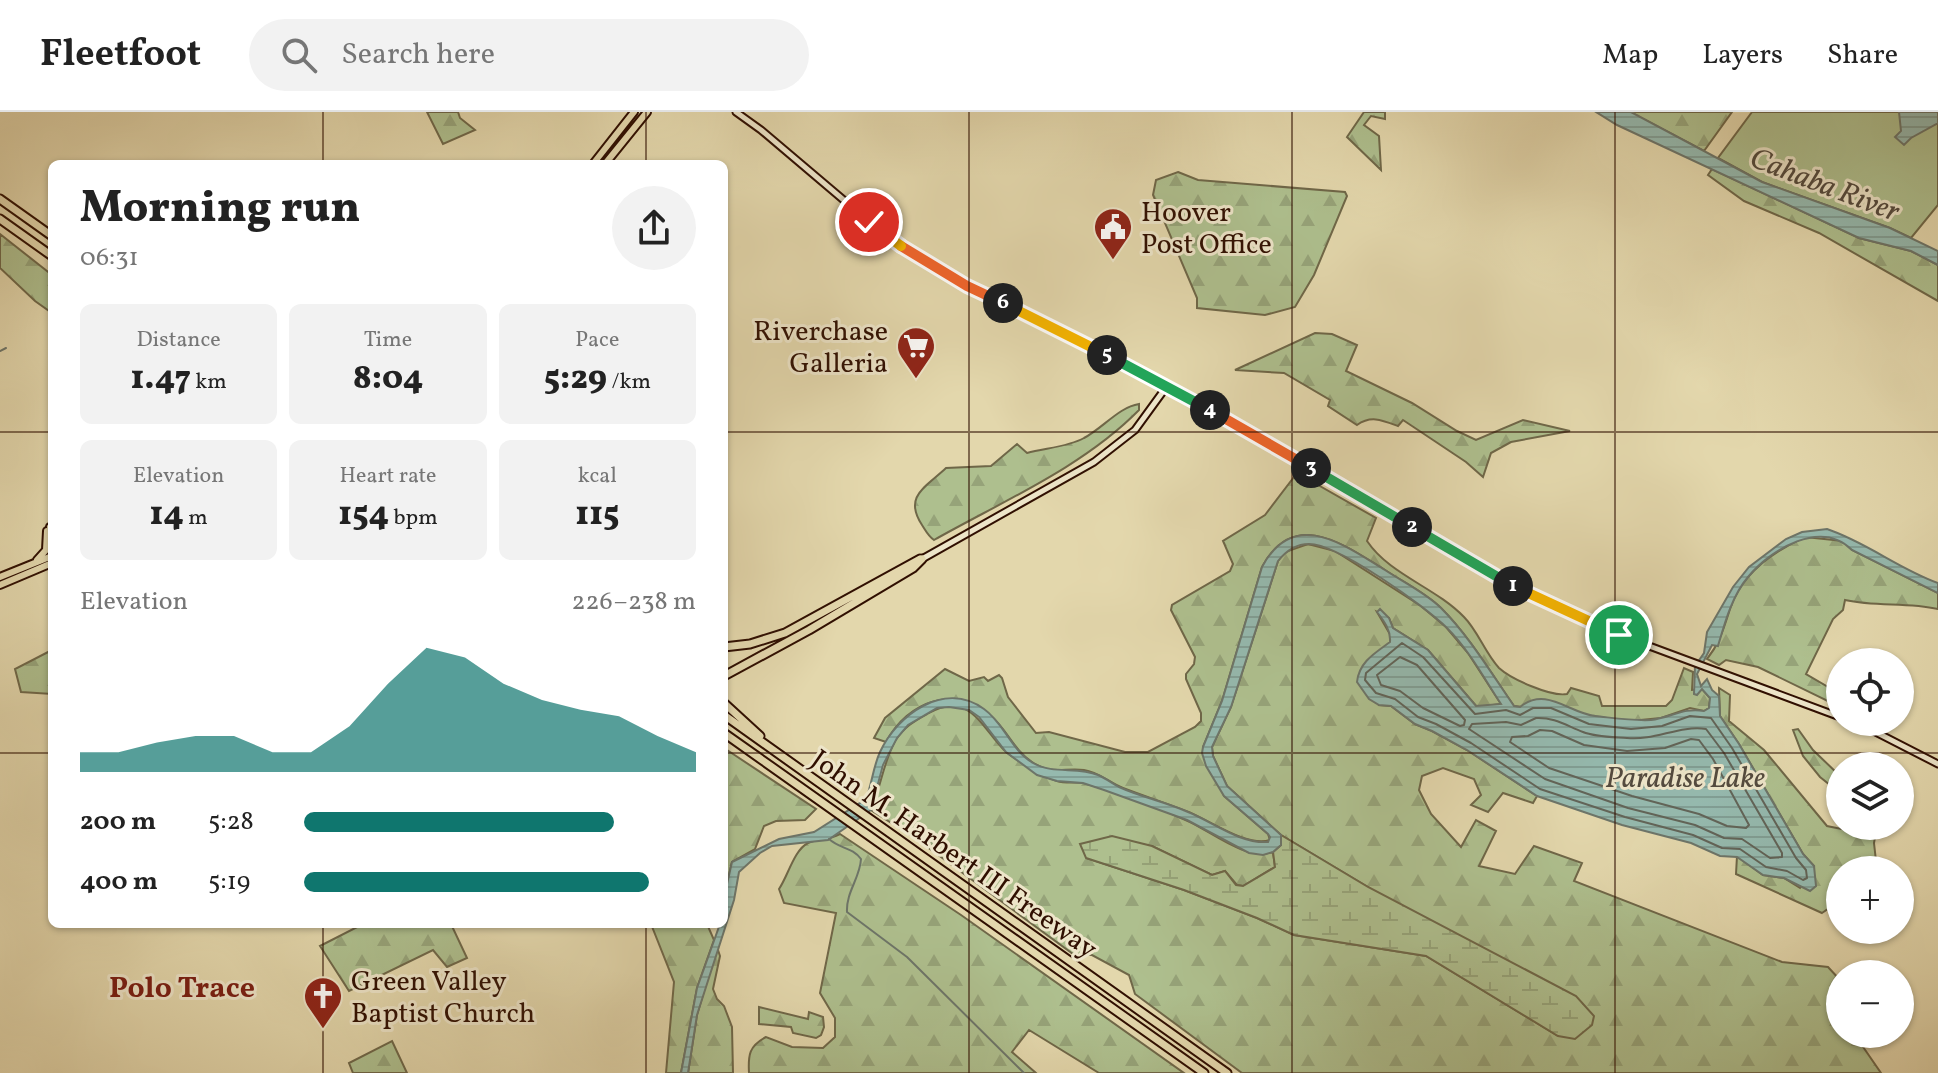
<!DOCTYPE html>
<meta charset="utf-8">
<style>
:root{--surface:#fff;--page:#f2f2f2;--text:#222;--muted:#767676;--line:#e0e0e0;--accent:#0f766e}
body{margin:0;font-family:Vollkorn,serif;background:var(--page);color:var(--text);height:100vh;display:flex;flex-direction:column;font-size:30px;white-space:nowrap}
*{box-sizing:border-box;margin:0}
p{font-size:26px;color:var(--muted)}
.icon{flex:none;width:44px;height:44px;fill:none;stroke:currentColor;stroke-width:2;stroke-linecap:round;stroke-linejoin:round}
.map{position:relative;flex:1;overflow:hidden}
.details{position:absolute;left:48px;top:48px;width:680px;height:768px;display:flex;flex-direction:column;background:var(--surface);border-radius:12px;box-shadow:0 2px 6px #0004}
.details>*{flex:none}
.controls{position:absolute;left:1826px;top:536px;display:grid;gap:16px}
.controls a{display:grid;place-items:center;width:88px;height:88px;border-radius:50%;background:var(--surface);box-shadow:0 2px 6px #0004;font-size:40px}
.pin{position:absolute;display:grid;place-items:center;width:68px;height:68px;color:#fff;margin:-34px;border:4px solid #fff;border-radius:50%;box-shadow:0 2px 8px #0007}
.km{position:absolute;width:40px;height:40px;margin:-20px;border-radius:50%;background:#222;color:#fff;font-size:22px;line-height:40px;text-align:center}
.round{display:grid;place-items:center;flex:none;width:84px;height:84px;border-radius:42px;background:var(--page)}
.head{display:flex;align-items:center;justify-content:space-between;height:136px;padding:0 32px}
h1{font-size:44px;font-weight:800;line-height:60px}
.figures{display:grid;grid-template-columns:repeat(3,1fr);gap:12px;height:136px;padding:8px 32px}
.figures div{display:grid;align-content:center;border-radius:12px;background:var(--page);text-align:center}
.figures b{font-size:34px;font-weight:800}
.figures small{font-size:22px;font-weight:400}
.figures p{font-size:22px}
.chart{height:224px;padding:16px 32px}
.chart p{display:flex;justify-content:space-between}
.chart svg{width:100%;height:144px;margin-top:8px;fill:var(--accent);opacity:.7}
ul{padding:0 32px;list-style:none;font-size:26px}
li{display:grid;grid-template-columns:128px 96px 1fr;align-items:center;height:60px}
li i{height:20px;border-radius:10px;background:var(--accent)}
header{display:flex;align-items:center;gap:48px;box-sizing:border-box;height:112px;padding:0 40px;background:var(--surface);border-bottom:2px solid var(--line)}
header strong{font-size:38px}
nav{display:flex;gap:44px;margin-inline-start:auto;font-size:28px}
.search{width:560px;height:72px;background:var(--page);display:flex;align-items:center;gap:20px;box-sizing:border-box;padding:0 28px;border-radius:44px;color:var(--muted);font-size:30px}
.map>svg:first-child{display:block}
.forest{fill:url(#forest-firs);stroke:#6f6748;stroke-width:2}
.wetland{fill:url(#wetland-marsh);stroke:#6f6748;stroke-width:2}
.green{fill:#aebf8e;stroke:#6f6748;stroke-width:2}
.water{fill:url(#water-rules);stroke:#6d7569;stroke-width:2}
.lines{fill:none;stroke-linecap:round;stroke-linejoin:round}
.shore{stroke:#626458;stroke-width:2}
.stream{stroke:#6d7569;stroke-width:2}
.secondary-casing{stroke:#300f01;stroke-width:9}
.primary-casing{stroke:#300f01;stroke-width:10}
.highway-casing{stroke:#300f01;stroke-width:11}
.secondary{stroke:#ede5c9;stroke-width:5}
.primary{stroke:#e3d7ac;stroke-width:6}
.highway{stroke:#e3d7ac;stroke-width:7}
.split-1-casing{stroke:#fff;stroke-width:16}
.split-2-casing{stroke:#fff;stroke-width:16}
.split-3-casing{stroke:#fff;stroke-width:16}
.split-4-casing{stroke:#fff;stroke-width:16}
.split-5-casing{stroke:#fff;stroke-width:16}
.split-6-casing{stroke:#fff;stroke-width:16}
.split-7-casing{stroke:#fff;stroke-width:16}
.split-8-casing{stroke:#fff;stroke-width:16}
.split-1{stroke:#f5b400;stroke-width:10}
.split-2{stroke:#22a559;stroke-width:10}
.split-3{stroke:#22a559;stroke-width:10}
.split-4{stroke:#f0652b;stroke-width:10}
.split-5{stroke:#22a559;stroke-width:10}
.split-6{stroke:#f5b400;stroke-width:10}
.split-7{stroke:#f0652b;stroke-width:10}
.split-8{stroke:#f5b400;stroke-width:10}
.grid{fill:none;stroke:#300f01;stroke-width:2;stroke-opacity:0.55}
.labels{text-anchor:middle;stroke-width:6;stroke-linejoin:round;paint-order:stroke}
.poi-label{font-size:28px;fill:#300f01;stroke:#ede5c9;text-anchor:start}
.street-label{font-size:28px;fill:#300f01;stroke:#ede5c9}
.water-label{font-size:30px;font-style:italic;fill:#534a3e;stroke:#ede5c9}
.neighbourhood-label{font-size:30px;font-weight:bold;fill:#7a1f14;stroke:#ede5c9}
</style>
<header>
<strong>Fleetfoot</strong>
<div class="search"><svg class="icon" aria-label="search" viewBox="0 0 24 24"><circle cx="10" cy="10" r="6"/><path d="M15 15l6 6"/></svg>Search here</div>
<nav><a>Map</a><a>Layers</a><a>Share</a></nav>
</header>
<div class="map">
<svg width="1938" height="961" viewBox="0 0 1938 961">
<defs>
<pattern id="forest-firs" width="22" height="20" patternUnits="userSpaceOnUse" patternTransform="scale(2)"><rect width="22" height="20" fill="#aebf8e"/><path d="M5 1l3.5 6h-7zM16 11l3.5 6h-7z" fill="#96a379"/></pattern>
<pattern id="wetland-marsh" width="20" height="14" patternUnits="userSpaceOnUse" patternTransform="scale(2)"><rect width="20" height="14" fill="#aebf8e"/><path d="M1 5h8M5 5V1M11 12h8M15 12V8" fill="none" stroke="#96a379"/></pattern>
<pattern id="water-rules" width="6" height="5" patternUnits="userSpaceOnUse" patternTransform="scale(2)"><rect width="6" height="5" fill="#95b9ae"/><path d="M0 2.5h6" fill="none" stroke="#819e94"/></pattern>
</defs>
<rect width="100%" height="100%" fill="#e3d7ac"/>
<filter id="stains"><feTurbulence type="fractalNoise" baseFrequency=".0025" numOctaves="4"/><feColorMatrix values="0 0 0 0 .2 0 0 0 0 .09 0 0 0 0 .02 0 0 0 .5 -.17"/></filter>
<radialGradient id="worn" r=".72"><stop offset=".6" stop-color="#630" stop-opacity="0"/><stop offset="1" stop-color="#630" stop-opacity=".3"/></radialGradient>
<path class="forest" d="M427,0H458L460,6L475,18L443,32Z
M1364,0H1385V7L1371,4L1364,13L1379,24L1381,58L1347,25Z
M1630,0H1732L1704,39Z
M1712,57L1859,126L1911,139L1938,153V189L1819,121L1744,89L1708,63Z
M1178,60L1198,68L1345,80L1347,84L1314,163L1295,195L1265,203L1197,196V186L1153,83L1156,68Z
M0,122L52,163V201L35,189L0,156Z
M1315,221L1332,222L1357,233L1346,259L1412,291L1457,319L1476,328L1523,308L1570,319L1511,330L1491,341L1483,365L1466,350L1403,308L1398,314C1382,308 1371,303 1357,313L1328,294L1330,288L1284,261L1235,258Z
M1139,292V298C1083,355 1003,389 934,428C928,424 926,419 922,413C903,384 926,375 946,356L991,354L1017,332L1027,341C1045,336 1068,335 1084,326C1103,316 1119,295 1139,292Z
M1297,361L1376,406L1367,429C1390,463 1435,475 1464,505C1478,519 1485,541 1499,556C1511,567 1551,585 1567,582L1571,576L1599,584L1602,594H1666L1672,588L1684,556L1693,560L1692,578L1702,577L1710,586L1709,596L1704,599L1690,596L1661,606L1630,609L1514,594C1491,561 1469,524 1441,496C1426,481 1403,470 1385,458C1344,433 1294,395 1262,455L1222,589L1203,635L1224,684L1268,722L1270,728C1247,736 1208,707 1186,699C1165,691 1144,684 1123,676C1110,671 1099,660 1084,658C1064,655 1053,664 1032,650C1014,638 1007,618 992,605C955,571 908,589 886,630L874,626L885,606L945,557L969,569L984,565L988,569L999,563L1002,566L1008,585L1036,621L1049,620L1125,640H1148L1195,615L1201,609V601L1186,567V562L1194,552L1195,545L1171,498L1172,493L1230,459L1233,452L1223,429L1265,403Z
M1805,425L1843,429L1852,438L1938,481V497C1907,490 1876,495 1845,488L1843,498L1833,507L1806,562L1840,582L1838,594L1758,555L1726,548L1719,553L1707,547C1720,531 1724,515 1730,497C1741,462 1774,439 1805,425Z
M1308,432L1335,439L1421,494L1446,515L1468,541L1501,592L1477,595L1428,538L1393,516L1389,506L1377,500L1391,524L1379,593L1391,594L1415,612L1432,619L1467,638L1537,684L1533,691L1503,681L1488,700L1471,693L1481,683L1474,667L1443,656L1422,664L1419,678L1431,702L1461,735L1476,708L1496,719L1479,754L1515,762L1534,734L1582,751L1574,769L1782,850L1828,855L1840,868V922H1868L1859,929L1881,961H1242L1135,882L1129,863L1092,843L1073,842L915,726L871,698C881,675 883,651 895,629C903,616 914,609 927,602C969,577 981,615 1004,638C1012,646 1046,666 1057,669C1066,672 1077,669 1087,672C1121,681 1158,695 1190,710C1215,722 1245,748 1273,740L1275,755L1243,774L1237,773L1225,759L1212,763L1152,734L1086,746L1184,778L1257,806L1294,823L1426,844L1558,924L1368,775L1281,723L1227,674L1213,644L1212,635L1231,595L1278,449L1285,440Z
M52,538V582L21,580L15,557Z
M1719,576L1730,583L1729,609L1764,638L1827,714L1856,720L1860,714H1877L1874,731L1877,758H1840C1840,781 1843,788 1822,801L1736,762L1737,744L1763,763L1784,766L1800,776L1814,754L1803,742L1739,632L1720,604Z
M1798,617L1813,638L1840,664V681L1820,665L1803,644L1793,618Z
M724,636L816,697L805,708L776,709L764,714L755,737L732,750L724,785Z
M840,722L961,803L1184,961H1099L1029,918L1012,940L1036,961H749C748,943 749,934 766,925L792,935L823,936L835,925V906L820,881L836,801L784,791L779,777C788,764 794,738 808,731C818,726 827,729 840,722Z
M363,812H451L467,846L447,855L433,838L349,879L320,834Z
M651,812H707L714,828L697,876L681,961H666L674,870Z
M717,835L720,844L713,877L717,887L724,894L732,915L733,961H688L697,903Z
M759,895L808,907L809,900L823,905L824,915L821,923L816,926L793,921L791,915L759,912Z
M392,929L407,961H353L349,951Z"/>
<path class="wetland" d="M1281,723L1368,775L1576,884L1594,904L1592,913L1575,927L1558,924L1426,844L1294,823L1257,806L1184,778L1086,746L1080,732L1112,724L1152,734L1212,763L1225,759L1236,773L1243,774L1275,755L1273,740L1281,733Z"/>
<path class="green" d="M1752,0H1938V93L1911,126L1890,116L1762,70L1718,46Z"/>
<path class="water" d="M1596,0H1631L1762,70L1890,116L1938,139V153L1911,139L1859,126L1617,13Z
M1899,0H1938V11L1911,26L1904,33L1895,25L1901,19Z
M1827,417C1866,430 1899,457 1938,471V481L1852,438C1821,407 1771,437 1748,465C1732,484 1725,510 1718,534L1712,533L1697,562L1701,574L1707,567L1712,578L1719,584L1720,604L1739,632L1803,742L1814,754L1816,774L1810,779L1784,766L1763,763L1737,745L1720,744L1691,731L1622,713L1537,684L1467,638L1432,619L1415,612L1391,594L1379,593L1369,587L1357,570C1359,550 1375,541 1390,530C1391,518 1384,509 1377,500L1380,497L1389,506L1393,516L1428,538L1476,594L1501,592C1484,566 1469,538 1447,516C1425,494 1338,432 1309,432C1296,432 1286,439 1278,449L1231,595L1212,635L1213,644L1227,674L1281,723V733L1273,740L1263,743L1249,741L1187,708L1104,678L1083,671L1057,669L1037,663L1006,640L979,605L969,598L949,595L937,596L908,613L897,626L883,653L871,698L828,728L772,734L760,741L739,760L734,788L697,903L688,961H681L697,876L720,812H724V785L732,750L779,727L814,720L866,687C872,672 873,655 880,640C897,603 944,568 984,597C1004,611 1011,638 1033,651C1054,663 1077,654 1098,663C1105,666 1112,671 1119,675C1141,685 1166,690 1188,700C1213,710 1240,732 1268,730L1270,725L1268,722L1224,684L1206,654L1202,641L1203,635L1222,589L1262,455C1294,395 1344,433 1385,458C1403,470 1426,481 1441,496C1469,524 1491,561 1514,594L1520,595C1546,574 1569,601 1595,604C1614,606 1632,609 1651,608C1670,606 1684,595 1704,599L1709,596L1710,586L1702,577L1697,583L1694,582L1695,554L1704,541L1707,520L1733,475L1749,455L1786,427L1802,420Z"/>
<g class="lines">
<path class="shore" d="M1402,531L1423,545L1475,602L1506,598L1520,603L1533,596H1551L1589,612L1631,617L1662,614L1690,604L1711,606L1732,636L1796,746L1806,758L1807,766L1803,768L1787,759L1766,755L1740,737L1722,736L1693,723L1625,705L1540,677L1471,631L1436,612L1418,605L1395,587L1376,581L1365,568L1366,561Z
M1400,545L1417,553L1465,608L1464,613L1460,614L1423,596L1400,579L1381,573L1377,563Z
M1536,606C1554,605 1567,614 1583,620C1595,625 1614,625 1627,626C1655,629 1679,613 1706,617L1724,641L1782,741V745L1770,746L1742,727L1724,726L1695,713L1628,696L1545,667L1469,617L1472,612L1506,610L1521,613Z
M1540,618L1552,619L1584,633L1627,639L1665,636L1691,627L1699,628L1713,647L1749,713L1746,716L1727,714L1699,702L1632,684L1549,656L1510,630L1512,625L1528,624Z"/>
<path class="stream" d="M0,239L6,236
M829,727C840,737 852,735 861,747C860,766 846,780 847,800L907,845L1024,961"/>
<defs>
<path id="secondary" d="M736,0L761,18L859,101L903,135L967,174L1164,272L1498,466L1625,525L1840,605
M922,447L1094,350L1135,318L1167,274
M1856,610L1938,652"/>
<path id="primary" d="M593,52L634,0
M605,52L647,0
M50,415L52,418
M37,448L46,438L47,419
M0,465L52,444
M0,473L52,451"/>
<path id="highway" d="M0,87L52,124
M0,107L52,144
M724,535L750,532L785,521L920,447
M724,564L809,518L913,456L922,447
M724,591L760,624
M724,603L1227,961
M724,621L1204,961"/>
</defs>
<use href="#secondary" class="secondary-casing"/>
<use href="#primary" class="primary-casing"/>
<use href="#highway" class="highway-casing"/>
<use href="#secondary" class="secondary"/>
<use href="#primary" class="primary"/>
<use href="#highway" class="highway"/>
</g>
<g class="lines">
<defs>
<path id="split-1" d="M1513,474L1619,523"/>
<path id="split-2" d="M1412,415L1513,474"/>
<path id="split-3" d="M1311,356L1412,415"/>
<path id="split-4" d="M1210,298L1311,356"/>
<path id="split-5" d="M1107,243L1210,298"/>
<path id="split-6" d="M1003,191L1107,243"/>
<path id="split-7" d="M901,134L967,174L1003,191"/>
<path id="split-8" d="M869,110L901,134"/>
</defs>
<use href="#split-1" class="split-1-casing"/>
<use href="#split-2" class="split-2-casing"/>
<use href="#split-3" class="split-3-casing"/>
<use href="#split-4" class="split-4-casing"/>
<use href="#split-5" class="split-5-casing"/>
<use href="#split-6" class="split-6-casing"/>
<use href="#split-7" class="split-7-casing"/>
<use href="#split-8" class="split-8-casing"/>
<use href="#split-1" class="split-1"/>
<use href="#split-2" class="split-2"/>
<use href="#split-3" class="split-3"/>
<use href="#split-4" class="split-4"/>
<use href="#split-5" class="split-5"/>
<use href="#split-6" class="split-6"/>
<use href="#split-7" class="split-7"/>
<use href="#split-8" class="split-8"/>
</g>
<path class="grid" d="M323,0V52M646,0V52M969,0V961M1292,0V961M1615,0V961M0,320H52M724,320H1938M0,641H52M724,641H1938M323,812V961M646,812V961"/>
<defs>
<symbol id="civic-pin" viewBox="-11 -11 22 30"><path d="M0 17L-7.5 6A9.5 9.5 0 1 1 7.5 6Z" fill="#8f2418" stroke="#ede5c9"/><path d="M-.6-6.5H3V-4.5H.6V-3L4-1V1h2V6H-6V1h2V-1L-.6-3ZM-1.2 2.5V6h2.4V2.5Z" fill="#fff"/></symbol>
<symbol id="supermarket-pin" viewBox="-11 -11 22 30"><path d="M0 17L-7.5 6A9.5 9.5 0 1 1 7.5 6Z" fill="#8f2418" stroke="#ede5c9"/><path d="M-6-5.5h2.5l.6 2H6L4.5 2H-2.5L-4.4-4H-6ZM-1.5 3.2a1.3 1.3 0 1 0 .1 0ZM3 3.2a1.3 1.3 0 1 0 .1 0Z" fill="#fff"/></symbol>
<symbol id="church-pin" viewBox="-11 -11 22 30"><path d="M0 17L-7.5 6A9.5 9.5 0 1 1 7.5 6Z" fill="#8f2418" stroke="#ede5c9"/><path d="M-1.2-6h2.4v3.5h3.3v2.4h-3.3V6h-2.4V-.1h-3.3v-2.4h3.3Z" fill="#fff"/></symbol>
</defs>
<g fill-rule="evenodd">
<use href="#civic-pin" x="1091" y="93" width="44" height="60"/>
<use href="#supermarket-pin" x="894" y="212" width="44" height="60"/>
<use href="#church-pin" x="301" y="862" width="44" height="60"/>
</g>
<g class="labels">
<g class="poi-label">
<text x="1141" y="109">Hoover<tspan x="1141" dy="32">Post Office</tspan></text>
<text x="888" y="228" text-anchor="end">Riverchase<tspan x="888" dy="32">Galleria</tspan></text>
<text x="351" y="878">Green Valley<tspan x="351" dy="32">Baptist Church</tspan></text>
</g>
<g class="street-label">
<text transform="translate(955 741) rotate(35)" y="10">John M. Harbert III Freeway</text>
</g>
<g class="water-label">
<text transform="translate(1825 72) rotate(21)" y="10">Cahaba River</text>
<text x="1685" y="675">Paradise Lake</text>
</g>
<g class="neighbourhood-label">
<text x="182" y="885">Polo Trace</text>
</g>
</g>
<rect width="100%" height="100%" filter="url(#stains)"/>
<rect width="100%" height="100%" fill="url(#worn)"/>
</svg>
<div class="controls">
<a><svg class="icon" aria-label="locate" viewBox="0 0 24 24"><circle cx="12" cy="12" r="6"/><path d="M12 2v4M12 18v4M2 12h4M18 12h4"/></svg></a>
<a><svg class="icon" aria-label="layers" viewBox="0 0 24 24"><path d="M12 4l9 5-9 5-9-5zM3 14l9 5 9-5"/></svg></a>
<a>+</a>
<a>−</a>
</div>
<div class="pin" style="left:1619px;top:523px;background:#1e9e55"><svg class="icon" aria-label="arrive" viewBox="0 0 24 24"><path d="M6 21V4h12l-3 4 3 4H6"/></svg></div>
<div class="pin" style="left:869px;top:110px;background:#d93025"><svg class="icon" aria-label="check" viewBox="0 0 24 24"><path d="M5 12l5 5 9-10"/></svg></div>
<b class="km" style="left:1513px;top:474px">1</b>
<b class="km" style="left:1412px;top:415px">2</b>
<b class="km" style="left:1311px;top:356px">3</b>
<b class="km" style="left:1210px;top:298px">4</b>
<b class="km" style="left:1107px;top:243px">5</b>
<b class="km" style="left:1003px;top:191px">6</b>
<section class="details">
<div class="head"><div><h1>Morning run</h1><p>06:31</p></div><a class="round"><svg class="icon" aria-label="share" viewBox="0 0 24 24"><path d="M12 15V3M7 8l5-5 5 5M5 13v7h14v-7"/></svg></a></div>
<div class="figures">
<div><p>Distance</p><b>1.47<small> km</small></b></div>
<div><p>Time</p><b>8:04</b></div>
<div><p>Pace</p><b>5:29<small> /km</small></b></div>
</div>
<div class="figures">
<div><p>Elevation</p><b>14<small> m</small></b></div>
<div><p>Heart rate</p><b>154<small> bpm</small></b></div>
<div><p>kcal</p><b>115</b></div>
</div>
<div class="chart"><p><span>Elevation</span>226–238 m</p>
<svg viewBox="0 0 160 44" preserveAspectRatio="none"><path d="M0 44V38L10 38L20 35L30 33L40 33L50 38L60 38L70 30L80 17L90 6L100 9L110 17L120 22L130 25L140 27L150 33L160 38V44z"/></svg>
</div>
<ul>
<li><b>200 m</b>5:28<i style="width:79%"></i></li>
<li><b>400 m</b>5:19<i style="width:88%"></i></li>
</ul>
</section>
</div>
